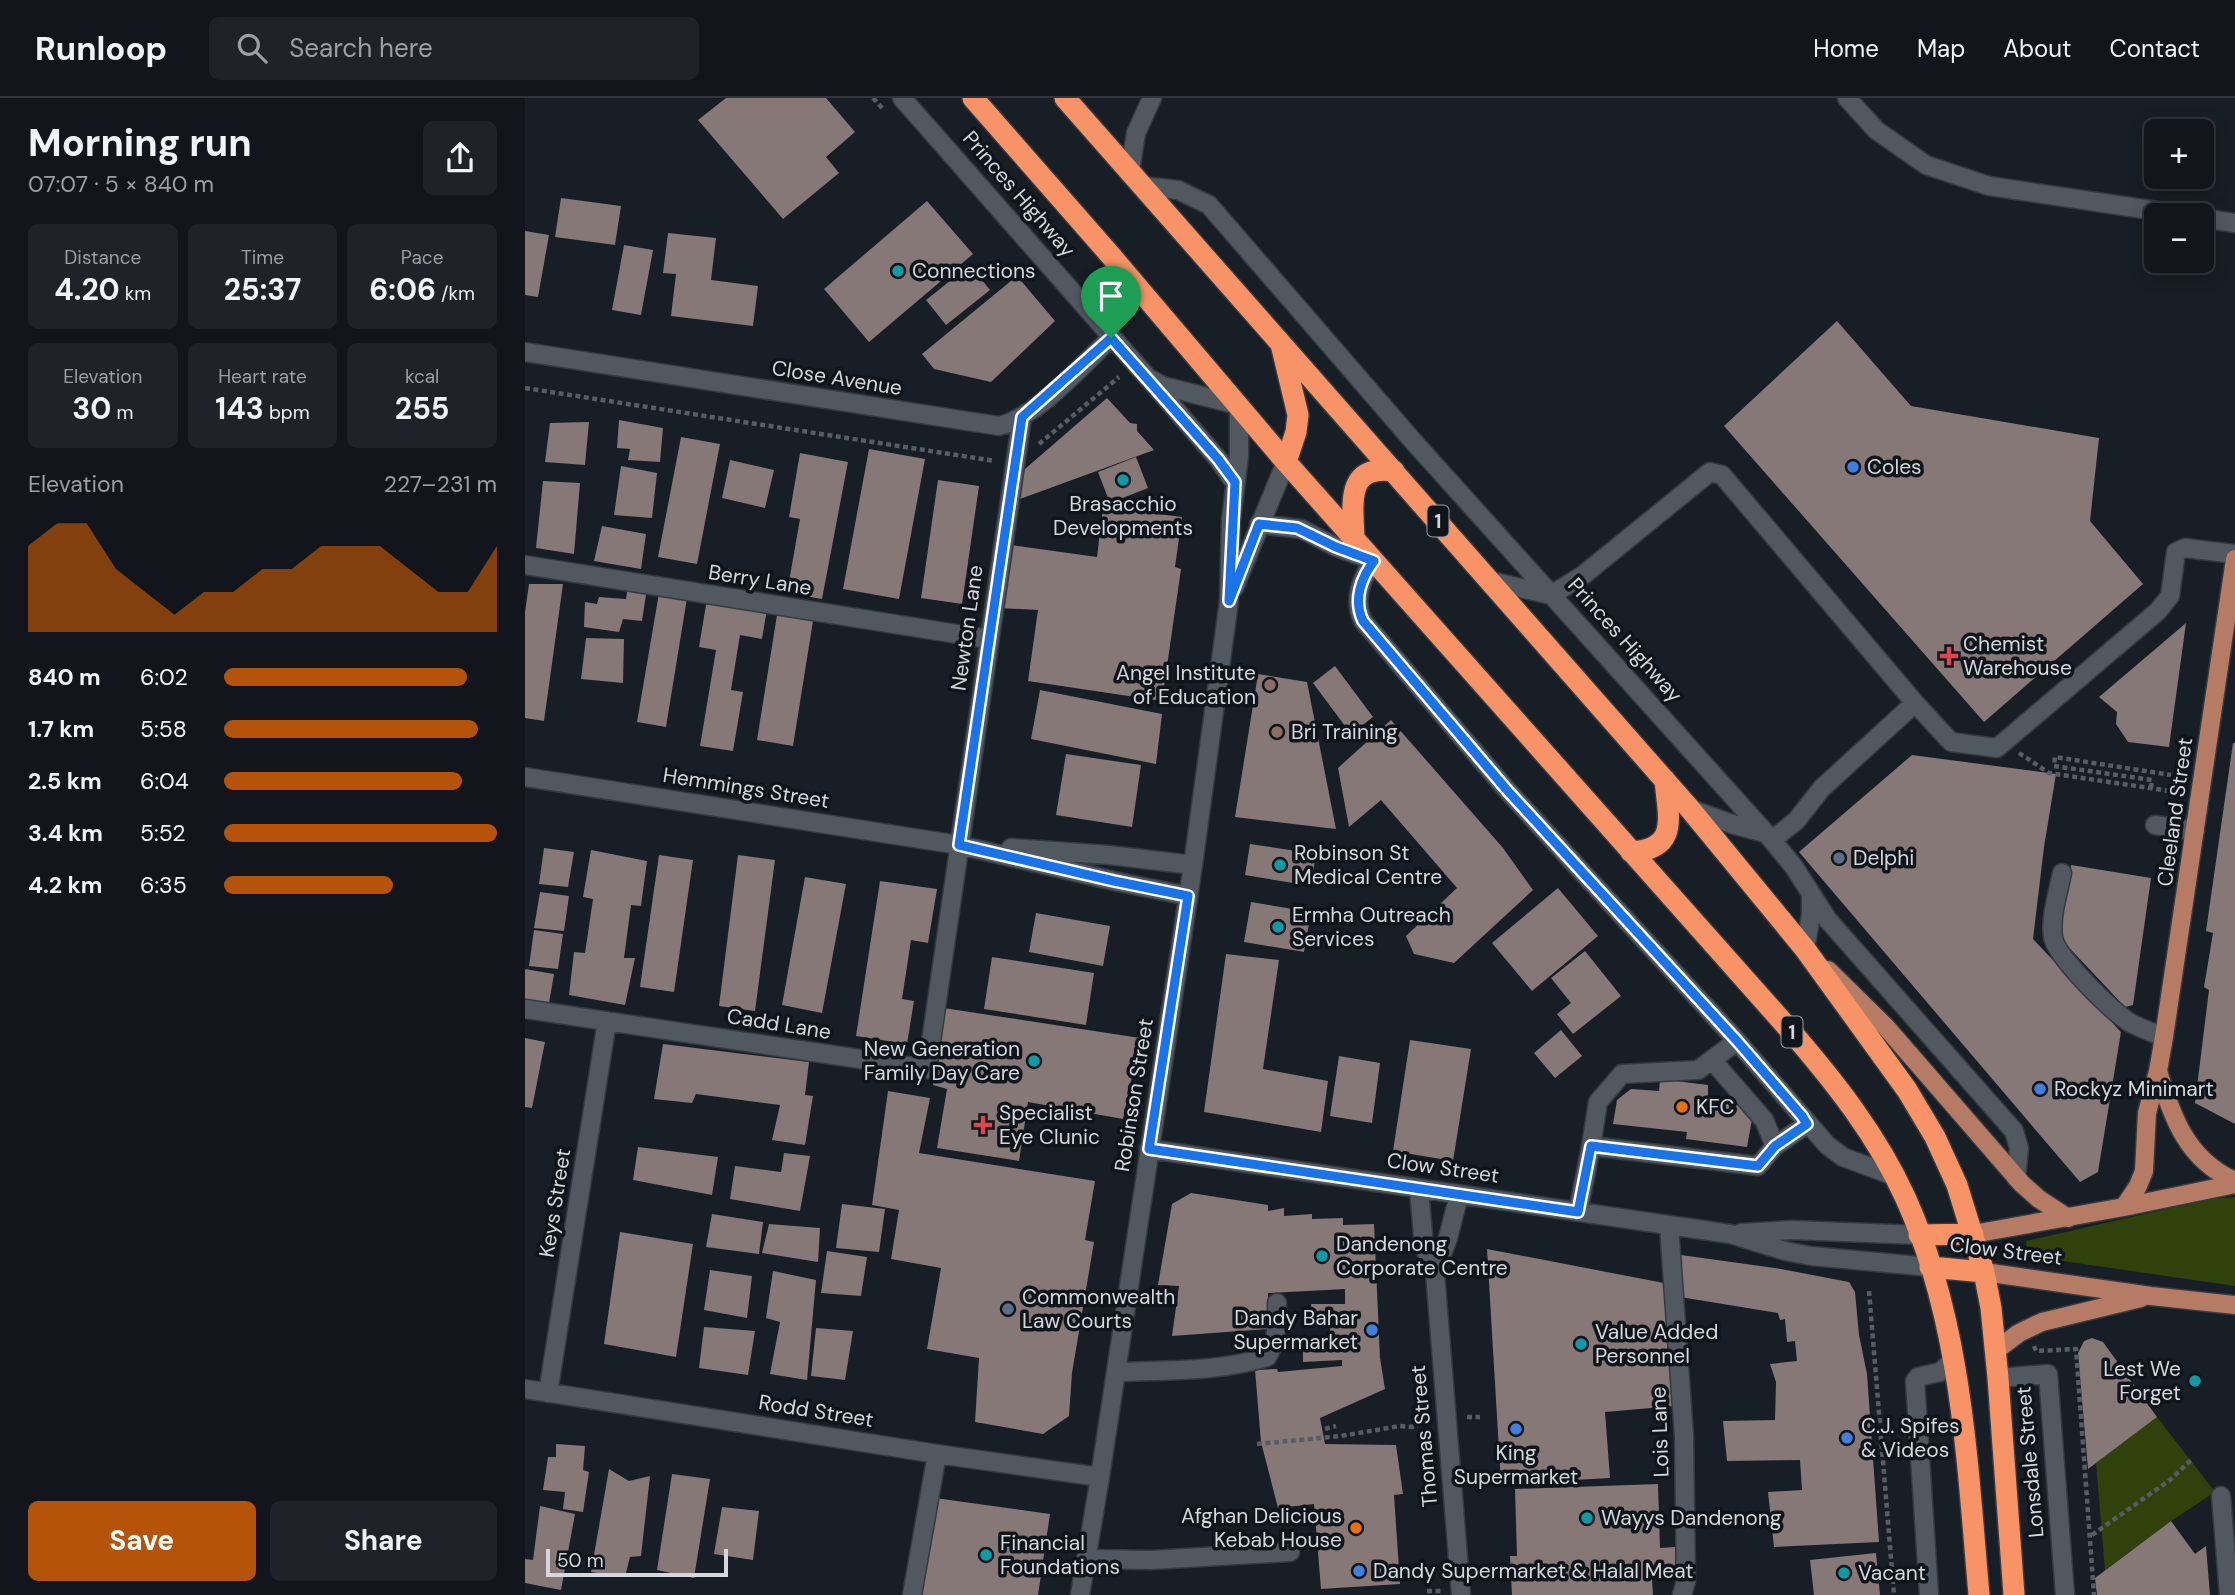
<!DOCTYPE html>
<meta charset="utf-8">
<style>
:root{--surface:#12161c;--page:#1f2329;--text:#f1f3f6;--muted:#9c9fa3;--line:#31353b;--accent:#b45309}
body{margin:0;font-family:"DM Sans",sans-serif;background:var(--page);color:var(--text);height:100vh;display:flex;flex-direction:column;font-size:26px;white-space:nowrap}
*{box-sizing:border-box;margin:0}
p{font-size:23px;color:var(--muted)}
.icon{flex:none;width:38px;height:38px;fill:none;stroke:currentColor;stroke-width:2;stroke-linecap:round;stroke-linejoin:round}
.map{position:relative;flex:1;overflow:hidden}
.side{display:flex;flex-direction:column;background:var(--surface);width:525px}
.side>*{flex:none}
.controls{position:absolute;left:1619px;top:21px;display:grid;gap:14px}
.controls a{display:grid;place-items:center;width:70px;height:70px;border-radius:10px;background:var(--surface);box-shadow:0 4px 18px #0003,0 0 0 2px var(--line);font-size:35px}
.scale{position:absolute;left:21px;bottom:18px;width:182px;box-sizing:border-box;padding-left:7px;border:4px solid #d4d8dd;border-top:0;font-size:19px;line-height:24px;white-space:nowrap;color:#d4d8dd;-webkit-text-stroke:5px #0f151b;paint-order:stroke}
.pin{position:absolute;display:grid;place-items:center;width:60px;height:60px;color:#fff;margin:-72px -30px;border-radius:50% 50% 50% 0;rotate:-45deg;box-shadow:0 0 7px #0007}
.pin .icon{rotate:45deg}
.round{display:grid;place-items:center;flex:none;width:74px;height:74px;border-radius:10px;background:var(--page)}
.summary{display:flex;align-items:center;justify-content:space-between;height:119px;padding:0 28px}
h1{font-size:38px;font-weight:700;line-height:52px}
.stats{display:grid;grid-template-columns:repeat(3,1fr);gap:10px;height:119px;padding:7px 28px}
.stats div{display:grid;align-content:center;border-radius:10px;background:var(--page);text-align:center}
.stats b{font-size:30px;font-weight:700}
.stats small{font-size:19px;font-weight:400}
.stats p{font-size:19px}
.chart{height:196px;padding:14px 28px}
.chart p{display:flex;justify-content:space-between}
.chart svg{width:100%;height:126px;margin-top:7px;fill:var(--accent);opacity:.7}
.button{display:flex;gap:14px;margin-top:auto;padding:14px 28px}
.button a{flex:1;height:80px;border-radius:10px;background:var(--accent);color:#fff;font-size:28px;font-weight:700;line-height:80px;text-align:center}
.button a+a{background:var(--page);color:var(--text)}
ul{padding:0 28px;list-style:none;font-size:23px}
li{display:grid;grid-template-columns:112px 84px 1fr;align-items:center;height:52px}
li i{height:18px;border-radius:9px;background:var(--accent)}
header{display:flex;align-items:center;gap:42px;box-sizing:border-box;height:98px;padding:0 35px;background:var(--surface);border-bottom:2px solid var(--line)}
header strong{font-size:33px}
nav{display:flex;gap:38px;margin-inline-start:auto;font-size:24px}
.search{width:490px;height:63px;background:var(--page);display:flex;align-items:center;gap:18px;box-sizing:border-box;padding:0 24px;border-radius:10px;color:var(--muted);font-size:26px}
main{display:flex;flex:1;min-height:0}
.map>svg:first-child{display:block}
.green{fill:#31410b}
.building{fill:#857876}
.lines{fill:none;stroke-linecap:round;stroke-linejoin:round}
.minor-casing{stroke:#363a40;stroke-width:21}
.major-casing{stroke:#363a40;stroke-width:21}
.highway-casing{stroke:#363a40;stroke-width:24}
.path{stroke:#575d63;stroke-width:4.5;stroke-dasharray:5 3.5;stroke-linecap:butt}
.minor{stroke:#515860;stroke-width:18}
.major{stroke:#b57b64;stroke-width:18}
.highway{stroke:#f79366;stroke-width:21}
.route-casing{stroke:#fff;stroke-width:14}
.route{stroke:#1a73e8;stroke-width:9}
.culture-dot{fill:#0f9aa8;stroke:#0f151b;stroke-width:2.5}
.shop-dot{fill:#3f7fe0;stroke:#0f151b;stroke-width:2.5}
.health-dot{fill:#e0444e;stroke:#0f151b;stroke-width:2.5}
.education-dot{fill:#8d6e63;stroke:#0f151b;stroke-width:2.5}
.service-dot{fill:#5c6f8a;stroke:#0f151b;stroke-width:2.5}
.food-dot{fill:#e8710a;stroke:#0f151b;stroke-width:2.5}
.labels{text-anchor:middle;stroke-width:7;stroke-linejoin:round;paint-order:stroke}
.shield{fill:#0f151b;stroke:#999ea3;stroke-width:2}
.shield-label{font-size:19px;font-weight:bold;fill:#d4d8dd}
.street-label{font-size:21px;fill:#d4d8dd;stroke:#0f151b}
.poi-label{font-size:21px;fill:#d4d8dd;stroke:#0f151b;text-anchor:start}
</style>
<header>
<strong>Runloop</strong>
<div class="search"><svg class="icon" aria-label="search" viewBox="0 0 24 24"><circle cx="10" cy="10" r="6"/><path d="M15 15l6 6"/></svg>Search here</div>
<nav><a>Home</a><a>Map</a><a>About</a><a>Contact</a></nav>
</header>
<main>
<section class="side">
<div class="summary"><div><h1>Morning run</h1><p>07:07 · 5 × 840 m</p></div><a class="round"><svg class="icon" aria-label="share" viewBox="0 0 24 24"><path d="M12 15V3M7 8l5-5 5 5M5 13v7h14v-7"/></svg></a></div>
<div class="stats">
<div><p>Distance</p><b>4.20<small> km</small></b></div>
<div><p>Time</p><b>25:37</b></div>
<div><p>Pace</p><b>6:06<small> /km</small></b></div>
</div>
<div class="stats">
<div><p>Elevation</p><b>30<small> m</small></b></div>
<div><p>Heart rate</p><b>143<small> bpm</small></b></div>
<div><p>kcal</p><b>255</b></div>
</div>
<div class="chart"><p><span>Elevation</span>227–231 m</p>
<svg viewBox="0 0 160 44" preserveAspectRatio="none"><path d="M0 44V14L10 6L20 6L30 22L40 30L50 38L60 30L70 30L80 22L90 22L100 14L110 14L120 14L130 22L140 30L150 30L160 14V44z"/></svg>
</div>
<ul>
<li><b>840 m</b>6:02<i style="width:89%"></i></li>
<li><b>1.7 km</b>5:58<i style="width:93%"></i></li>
<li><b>2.5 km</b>6:04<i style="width:87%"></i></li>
<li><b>3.4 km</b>5:52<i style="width:100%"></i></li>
<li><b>4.2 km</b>6:35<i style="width:62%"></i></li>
</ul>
<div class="button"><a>Save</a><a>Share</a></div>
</section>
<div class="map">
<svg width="1710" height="1497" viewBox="0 0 1710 1497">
<rect width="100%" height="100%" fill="#181e25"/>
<path class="green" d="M1710,1099V1188L1503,1158L1501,1143L1685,1101Z
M1632,1319L1690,1394L1646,1423L1580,1472L1571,1365Z"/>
<path class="building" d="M201,0H301L330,34L301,59L314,75L258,121L173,22Z
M36,100L96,108L90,147L30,139Z
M402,103L448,156L344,244L299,191Z
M0,133L24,137L13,199L0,197Z
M143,135L191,140L186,182L233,188L228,228L146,218L151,176L138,175Z
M99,147L128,152L116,217L87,212Z
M445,167L465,192L421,227L401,202Z
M492,178L530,223L466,284L409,271L397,256Z
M1312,223L1386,308L1574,340L1565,423L1618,486L1459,624L1199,328Z
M582,300L605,325L612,326V333L629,352L495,401L491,391L493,377Z
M94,322L138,330L135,364L103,362L105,351L92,350Z
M64,324L60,367L20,364L25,325Z
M156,339L195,346L172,466L133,459Z
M344,351L400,361L374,501L318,491Z
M275,355L323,364L297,501L262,495L275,421L264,419Z
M611,359L623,390L585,405L573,374Z
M205,362L249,372L240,410L197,400Z
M96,368L132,375L127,420L89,417Z
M413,382L454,388L437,506L396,500Z
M18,383L55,385L49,456L11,450Z
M578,409L657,419L650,469L656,471L637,603L503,583L513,512L474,510L486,447L572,459Z
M77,428L121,436L116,471L69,463Z
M4,486H38L19,623L0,620V514Z
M103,487L122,490L117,523L98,521L94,534L59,529L60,504L72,506L74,499L101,501Z
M134,495L162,500L141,629L112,624Z
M182,501L242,511L237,541L215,537L206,592L218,594L208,653L175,648L191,552L174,549Z
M252,517L288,523L268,648L232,642Z
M1661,525L1644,649L1603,644L1591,626L1592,614L1574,599Z
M61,540L99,541L98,585L56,581Z
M810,568L848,619L826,636L788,585Z
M733,576L782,584L811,731L710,719Z
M515,592L637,616L631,666L506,641Z
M866,622L978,750L1008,792L929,865L889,856L881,838L932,790L856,702L824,729L813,670Z
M1708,645H1710V1026L1670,1005L1684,892L1679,889L1688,835L1681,833Z
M541,656L616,667L607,729L531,717Z
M1387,657L1531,676L1519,749L1508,841L1596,934L1573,1074L1555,1084L1274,754Z
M725,746L791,756L786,788L720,777Z
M19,750L49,754L43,789L14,786Z
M66,752L122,763L116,808L106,807L99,860H110L100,907L44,897L49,854L60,855L68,801L58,799Z
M134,757L168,762L149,894L115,889Z
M213,757L250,762L230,913L194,908Z
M1546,767L1626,780L1608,907L1600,909L1534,839Z
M280,779L321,786L297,915L257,907Z
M355,783L412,791L403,845L386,842L377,901L389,903L382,946L331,938Z
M1033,790L1073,838L1007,893L967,845Z
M15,794L44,798L39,833L9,830Z
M726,804L786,814L779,854L719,844Z
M511,815L585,828L578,868L504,854Z
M9,832L38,836L33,871L4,868Z
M1060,853L1096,898L1048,936L1032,916L1046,905L1026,880Z
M701,856L754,862L738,971L803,983L796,1034L679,1014Z
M467,859L569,875L561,927L459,911Z
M0,871L29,876L23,911L0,908Z
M412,909L615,940L598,1021L503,1004L494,1063L412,1050L422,991L408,987Z
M1036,932L1057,958L1030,980L1009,955Z
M0,940L20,944L7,1010L0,1009Z
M885,942L946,951L928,1063L868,1053Z
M138,946L284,964L280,997L288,998L280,1047L247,1042L255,1007L171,996L167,1005L129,1001Z
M814,958L855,965L847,1025L805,1018Z
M1135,981L1183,987V998L1217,1002L1228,1016L1222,1049L1161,1041L1162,1034L1088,1026L1092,1002L1106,991L1134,993Z
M363,993L405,1000L394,1055L570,1083L560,1142L569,1144L547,1275L544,1318L518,1336L450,1324L454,1260L402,1251L416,1170L366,1161L374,1112L347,1107Z
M113,1049L193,1059L187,1097L108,1082Z
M259,1055L285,1058L275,1113L205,1101L210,1068L256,1074Z
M666,1095L743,1107V1113L759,1110V1118L787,1116V1121L818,1120V1127L849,1126L855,1260L860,1291L795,1320L800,1346L871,1347L878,1396L869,1397L875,1486L796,1491L789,1406L753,1410L736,1344L730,1272L752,1271L753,1274L817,1268V1262L778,1264V1239L805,1238V1227H787L786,1206H820V1191L743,1195V1231L647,1238L654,1188L633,1187L647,1106Z
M317,1106L360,1111L354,1154L311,1150Z
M187,1116L238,1124L234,1156L181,1149Z
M244,1126L295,1130L293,1164L237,1155Z
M95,1134L168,1146L151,1259L79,1246Z
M962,1151L1139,1185L1149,1308L1080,1314L1085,1380L976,1386Z
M302,1153L342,1159L336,1198L296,1195Z
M1156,1157L1256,1171L1324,1184L1330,1194L1334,1237L1342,1276L1354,1444L1249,1449L1243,1394L1277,1392L1275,1362L1202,1363L1198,1323L1250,1322L1251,1284L1245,1266L1272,1263L1270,1243L1262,1244L1260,1221L1255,1222L1253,1215L1155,1199Z
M185,1172L227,1178L222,1220L179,1212Z
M248,1173L291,1182L282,1282L245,1276L255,1224L241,1220Z
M179,1229L230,1233L223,1277L174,1270Z
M291,1230L328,1233L320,1282L286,1278Z
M1567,1240L1578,1244L1632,1319L1563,1371L1553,1255L1559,1243Z
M31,1346L60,1348L58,1372L64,1374L58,1414L38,1411L40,1394L18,1392L23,1359H31Z
M84,1371L104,1383L125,1378L116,1458L105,1459L100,1479L66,1474Z
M147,1376L185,1381L169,1480L132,1472Z
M1133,1386L1135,1450L1150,1449L1151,1480L1127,1481L1128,1497H987L985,1458H992L990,1391Z
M410,1400L525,1416L513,1497H397Z
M15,1408L50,1416L36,1492L0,1485V1461L8,1462Z
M197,1409L234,1413L228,1462L189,1456Z
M1646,1423L1670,1456L1681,1448L1685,1497H1572L1570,1480Z
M1351,1455L1355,1497H1289L1285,1462Z"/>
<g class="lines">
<defs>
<path id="minor" d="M377,0L623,280L638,288L713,307
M1322,0L1351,32L1401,67L1464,88L1659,117
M605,73L611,35L627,0
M617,88L653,92L684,107L888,343L1247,742L1269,769L1303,822L1489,1033L1494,1050L1491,1080
M1676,120L1710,125
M0,254L474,328C511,320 558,266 586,240
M625,282L693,361L710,385
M734,426L776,431L811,449L849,463C836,480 828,502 838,523L981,691L1212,943L1302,1047L1318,1059L1369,1078
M0,467L463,541
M966,483L1026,497L1057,478L1185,374L1197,377L1390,605L1426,644L1472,650L1633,513L1645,498L1651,454L1660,450L1710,456
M709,490L761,364
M0,679L434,747L589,783L663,798
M1165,711L1207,726L1240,735
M1630,727L1670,733
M1247,742L1271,723L1297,690L1390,605
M486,750L584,757L668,767
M1537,775C1533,795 1525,819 1528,839C1531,859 1586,912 1604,924C1614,930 1627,934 1639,939
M1280,851L1286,817V797
M0,911L402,971L497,319
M1187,962L1239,1022L1250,1048
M1066,1048L1073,1004L1097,976L1173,972L1212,943
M624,1051L1205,1136L1260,1153L1286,1158L1405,1169
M894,1092L899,1148L910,1175L936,1497
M1053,1114L1066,1048L1233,1068L1250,1048L1282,1026
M1144,1128L1159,1338L1161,1483L1157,1497
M1216,1135L1268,1132L1394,1137
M910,1175L923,1140L934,1097
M591,1274C640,1272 695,1274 742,1259C753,1242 752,1225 752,1205
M1473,1280L1523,1276L1540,1497
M0,1291L412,1356L575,1379
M23,1295L82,923
M1696,1398L1704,1497
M562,1461L626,1462L765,1454
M387,1497L412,1356
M555,1497L575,1379L668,767L704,503L706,422L714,358V308
M1404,1497L1390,1283L1393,1279L1415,1274L1429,1262"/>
<path id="major" d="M1303,872L1361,929L1497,1086L1514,1101L1543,1120
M1633,973C1647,1019 1662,1062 1710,1083
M1599,1109L1613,1088L1619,1073L1622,1015L1633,973L1639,939L1710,461
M1448,1136L1599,1109L1710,1086
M1459,1174L1626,1198L1710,1207
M1470,1253L1494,1235L1517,1224L1616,1200"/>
<path id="highway" d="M448,0L587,159L761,364L1264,931C1309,983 1352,1037 1381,1101C1437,1226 1442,1363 1454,1497
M540,0L1165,711L1280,851L1382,992L1410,1039L1432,1087L1459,1174L1466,1210L1473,1280L1489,1497
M756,246L773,317L771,334L761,364
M829,440C828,406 820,366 869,373
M1106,754C1155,751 1143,718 1140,682
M1394,1137L1448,1136
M1405,1169L1459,1174"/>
</defs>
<use href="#minor" class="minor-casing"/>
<use href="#major" class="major-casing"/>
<use href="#highway" class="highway-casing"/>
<path class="path" d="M348,0L359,12
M0,290L470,363
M514,346L594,279
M1494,655L1524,675L1644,693
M1626,690L1627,682L1529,668L1530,659L1646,677
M1344,1193L1369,1497
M1509,1248L1511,1253L1551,1251L1569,1497
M942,1319H955
M800,1331L811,1328
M732,1346L816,1338L875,1328L887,1329L902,1324
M1567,1437L1645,1382L1666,1362
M902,1493H918"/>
<use href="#minor" class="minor"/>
<use href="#major" class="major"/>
<use href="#highway" class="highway"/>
</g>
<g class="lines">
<defs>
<path id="route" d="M586,240L693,361L710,384L704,503L734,426L772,430L811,449L849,463C836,480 828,502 838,523L981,691L1212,943L1277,1018L1282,1026L1250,1048L1233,1068L1066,1048L1053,1114L624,1051L663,798L589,783L434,747L497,319Z"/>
</defs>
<use href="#route" class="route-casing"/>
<use href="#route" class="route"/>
</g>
<g class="culture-dot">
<circle cx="373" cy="173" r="7"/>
<circle cx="598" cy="382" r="7"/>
<circle cx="755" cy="767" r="7"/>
<circle cx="753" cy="829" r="7"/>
<circle cx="509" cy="963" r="7"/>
<circle cx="797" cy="1158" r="7"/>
<circle cx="1056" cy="1246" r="7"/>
<circle cx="1670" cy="1283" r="7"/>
<circle cx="1062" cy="1420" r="7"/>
<circle cx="461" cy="1457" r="7"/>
<circle cx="1319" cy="1475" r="7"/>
</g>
<g class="shop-dot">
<circle cx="1328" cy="369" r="7"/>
<circle cx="1515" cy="991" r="7"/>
<circle cx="847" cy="1232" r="7"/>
<circle cx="991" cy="1331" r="7"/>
<circle cx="1322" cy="1340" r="7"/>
<circle cx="834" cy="1473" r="7"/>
</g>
<g class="health-dot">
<path d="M1420.5 547.5h7v7h7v7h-7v7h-7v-7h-7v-7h7z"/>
<path d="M454.5 1016.5h7v7h7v7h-7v7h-7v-7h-7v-7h7z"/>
</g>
<g class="education-dot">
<circle cx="745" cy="587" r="7"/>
<circle cx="752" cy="634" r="7"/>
</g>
<g class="service-dot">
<circle cx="1314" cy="760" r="7"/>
<circle cx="483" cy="1211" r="7"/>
</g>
<g class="food-dot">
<circle cx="1157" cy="1009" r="7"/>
<circle cx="831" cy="1430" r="7"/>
</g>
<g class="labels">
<g class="shield">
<rect x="902.5" y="407.5" width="21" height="31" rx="5"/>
<rect x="1256.5" y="918.5" width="21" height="31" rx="5"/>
</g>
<g class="shield-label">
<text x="913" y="430">1</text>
<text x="1267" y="941">1</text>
</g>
<g class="street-label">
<text transform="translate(494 96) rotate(49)" y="7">Princes Highway</text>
<text transform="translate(312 280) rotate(9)" y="7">Close Avenue</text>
<text transform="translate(235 482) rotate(9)" y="7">Berry Lane</text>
<text transform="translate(442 530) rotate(-82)" y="7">Newton Lane</text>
<text transform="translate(1100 542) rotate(48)" y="7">Princes Highway</text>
<text transform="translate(221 690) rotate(9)" y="7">Hemmings Street</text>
<text transform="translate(1650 714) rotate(-82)" y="7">Cleeland Street</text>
<text transform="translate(254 926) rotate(9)" y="7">Cadd Lane</text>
<text transform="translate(609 997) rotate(-81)" y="7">Robinson Street</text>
<text transform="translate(918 1070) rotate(8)" y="7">Clow Street</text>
<text transform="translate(30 1105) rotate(-81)" y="7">Keys Street</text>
<text transform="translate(1481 1153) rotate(7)" y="7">Clow Street</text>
<text transform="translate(291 1313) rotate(9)" y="7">Rodd Street</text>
<text transform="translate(1135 1334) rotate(-92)" y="7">Lois Lane</text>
<text transform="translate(899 1338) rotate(-95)" y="7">Thomas Street</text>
<text transform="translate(1505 1364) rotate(-95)" y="7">Lonsdale Street</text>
</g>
<g class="poi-label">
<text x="387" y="180">Connections</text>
<text x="1342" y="376">Coles</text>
<text x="598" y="413" text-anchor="middle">Brasacchio<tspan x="598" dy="24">Developments</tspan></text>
<text x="1438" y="553">Chemist<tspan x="1438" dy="24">Warehouse</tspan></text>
<text x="731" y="582" text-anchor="end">Angel Institute<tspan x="731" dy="24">of Education</tspan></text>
<text x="766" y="641">Bri Training</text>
<text x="769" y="762">Robinson St<tspan x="769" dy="24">Medical Centre</tspan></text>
<text x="1328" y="767">Delphi</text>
<text x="767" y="824">Ermha Outreach<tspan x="767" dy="24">Services</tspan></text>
<text x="495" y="958" text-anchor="end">New Generation<tspan x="495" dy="24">Family Day Care</tspan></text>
<text x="1529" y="998">Rockyz Minimart</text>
<text x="1171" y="1016">KFC</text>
<text x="474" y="1022">Specialist<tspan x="474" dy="24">Eye Clunic</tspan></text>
<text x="811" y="1153">Dandenong<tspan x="811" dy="24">Corporate Centre</tspan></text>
<text x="497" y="1206">Commonwealth<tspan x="497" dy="24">Law Courts</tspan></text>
<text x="833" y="1227" text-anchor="end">Dandy Bahar<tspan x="833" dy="24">Supermarket</tspan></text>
<text x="1070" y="1241">Value Added<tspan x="1070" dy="24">Personnel</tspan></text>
<text x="1656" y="1278" text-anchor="end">Lest We<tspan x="1656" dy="24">Forget</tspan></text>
<text x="1336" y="1335">C.J. Spifes<tspan x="1336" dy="24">&amp; Videos</tspan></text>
<text x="991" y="1362" text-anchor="middle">King<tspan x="991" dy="24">Supermarket</tspan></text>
<text x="817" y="1425" text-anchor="end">Afghan Delicious<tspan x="817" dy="24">Kebab House</tspan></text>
<text x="1076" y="1427">Wayys Dandenong</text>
<text x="475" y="1452">Financial<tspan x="475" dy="24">Foundations</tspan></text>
<text x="848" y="1480">Dandy Supermarket &amp; Halal Meat</text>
<text x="1333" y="1482">Vacant</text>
</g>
</g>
</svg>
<div class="controls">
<a>+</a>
<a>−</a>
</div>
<div class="scale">50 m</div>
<div class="pin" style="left:586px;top:240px;background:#1e9e55"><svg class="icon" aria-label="arrive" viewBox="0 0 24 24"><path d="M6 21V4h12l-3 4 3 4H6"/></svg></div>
</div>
</main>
